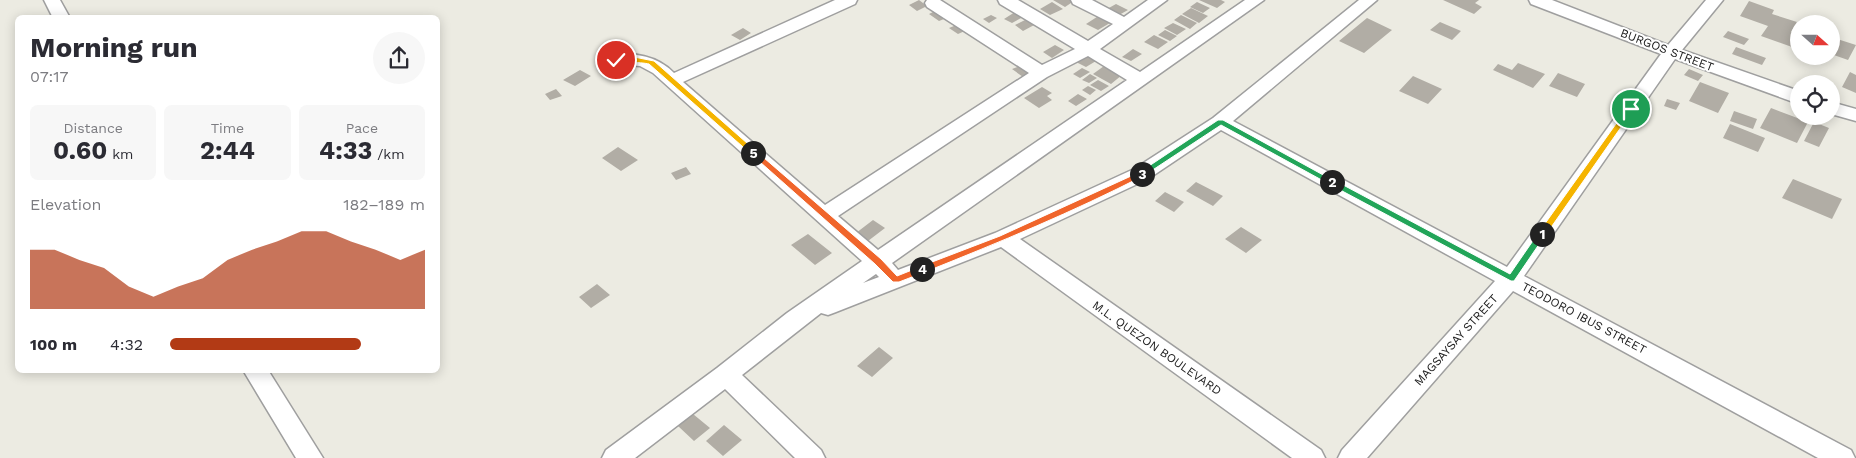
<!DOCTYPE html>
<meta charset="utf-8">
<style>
:root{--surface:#fff;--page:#f7f7f7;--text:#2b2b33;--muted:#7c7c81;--accent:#b23a15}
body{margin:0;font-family:"Work Sans",sans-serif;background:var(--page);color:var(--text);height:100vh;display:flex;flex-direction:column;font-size:19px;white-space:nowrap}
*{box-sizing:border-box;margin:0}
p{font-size:16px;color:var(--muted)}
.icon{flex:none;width:28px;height:28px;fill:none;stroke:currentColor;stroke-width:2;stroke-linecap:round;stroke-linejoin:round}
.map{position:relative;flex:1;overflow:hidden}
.details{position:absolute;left:15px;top:15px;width:425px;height:358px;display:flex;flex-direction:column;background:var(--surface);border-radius:8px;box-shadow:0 2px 12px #0003}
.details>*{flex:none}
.needle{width:32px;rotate:111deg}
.controls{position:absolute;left:1790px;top:15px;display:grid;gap:10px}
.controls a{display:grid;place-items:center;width:50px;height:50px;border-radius:50%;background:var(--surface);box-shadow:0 2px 12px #0003;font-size:25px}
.pin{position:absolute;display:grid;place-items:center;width:42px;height:42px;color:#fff;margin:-21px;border:2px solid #fff;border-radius:50%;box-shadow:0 1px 5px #0007}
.km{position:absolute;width:25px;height:25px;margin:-12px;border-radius:50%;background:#222;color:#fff;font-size:14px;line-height:25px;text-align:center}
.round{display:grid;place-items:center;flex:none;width:52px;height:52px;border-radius:26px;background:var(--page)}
.summary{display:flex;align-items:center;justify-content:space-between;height:85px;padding:0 15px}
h1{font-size:28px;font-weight:700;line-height:38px}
.stats{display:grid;grid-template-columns:repeat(3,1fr);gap:8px;height:85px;padding:5px 15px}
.stats div{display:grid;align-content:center;border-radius:8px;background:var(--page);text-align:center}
.stats b{font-size:25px;font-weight:700}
.stats small{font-size:14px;font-weight:400}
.stats p{font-size:14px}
.chart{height:140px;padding:10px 15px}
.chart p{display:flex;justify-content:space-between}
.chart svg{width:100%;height:90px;margin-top:5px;fill:var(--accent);opacity:.7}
ul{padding:0 15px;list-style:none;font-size:16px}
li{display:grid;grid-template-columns:80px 60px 1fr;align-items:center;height:38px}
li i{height:12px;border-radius:6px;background:var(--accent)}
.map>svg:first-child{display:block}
.building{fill:#b1ada5}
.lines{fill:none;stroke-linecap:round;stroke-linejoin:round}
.street-casing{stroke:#9f9f9f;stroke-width:3}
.street{fill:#fff;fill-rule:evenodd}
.split-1{fill:#f5b400;stroke:#fff}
.split-2{fill:#22a559;stroke:#fff}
.split-3{fill:#22a559;stroke:#fff}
.split-4{fill:#f0652b;stroke:#fff}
.split-5{fill:#f0652b;stroke:#fff}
.split-6{fill:#f5b400;stroke:#fff}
.labels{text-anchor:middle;stroke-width:4;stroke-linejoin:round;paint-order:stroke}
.street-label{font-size:12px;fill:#1b1b1b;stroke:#fff}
</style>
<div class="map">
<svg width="1856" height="458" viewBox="0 0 1856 458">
<rect width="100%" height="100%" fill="#ecebe2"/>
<path class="building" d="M919,0L927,6L917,11L909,5Z
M1053,0H1072L1074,1L1065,7Z
M1199,0H1221L1225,2L1217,8Z
M1443,0H1479L1475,3L1482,7L1474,14Z
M1749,1L1774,10L1772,14L1797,22L1791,32L1799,37L1792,47L1761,36L1768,26L1740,16Z
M1052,2L1063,9L1050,15L1040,9Z
M1197,2L1210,8L1203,13L1190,7Z
M1116,4L1128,10L1119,15L1107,9Z
M1191,8L1208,16L1199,23L1182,14Z
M939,9L949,17L939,21L929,14Z
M1015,12L1023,17L1012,23L1004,19Z
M1103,13L1115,20L1098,30L1086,24Z
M991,15L997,18L989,23L983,19Z
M1181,15L1197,23L1190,29L1174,20Z
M1367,18L1392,30L1364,53L1339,41Z
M1027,19L1036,24L1023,31L1015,25Z
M1440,22L1461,31L1452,40L1430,30Z
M1173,23L1186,29L1177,35L1164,28Z
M959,24L967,30L958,34L949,28Z
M743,28L751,33L740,40L731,35Z
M1165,30L1177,36L1170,41L1158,35Z
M1728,31L1749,39L1744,45L1723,37Z
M1154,35L1168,42L1158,49L1144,42Z
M1831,37L1856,45L1848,60L1831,54Z
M1055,45L1064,50L1052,58L1043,52Z
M1736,47L1766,58L1762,65L1732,54Z
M1133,49L1142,54L1131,61L1122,57Z
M1086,56L1096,61L1086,67L1076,62Z
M1518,63L1545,74L1533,88L1493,70L1498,64L1512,70Z
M1020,66L1030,74L1023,77L1012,69Z
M1104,66L1122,75L1111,84L1093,74Z
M1082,68L1090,72L1080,78L1073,74Z
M1689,69L1703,75L1698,81L1684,75Z
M580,70L591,76L575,86L563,80Z
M1850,72L1856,75V93L1842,87Z
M1558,73L1585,84L1577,97L1549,86Z
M1090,74L1097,78L1089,83L1082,80Z
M1413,76L1442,89L1428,104L1399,91Z
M1812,76L1835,85L1831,92V84H1807Z
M1098,80L1109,86L1101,91L1090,85Z
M1700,82L1729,93L1718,113L1689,101Z
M1088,86L1096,90L1090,95L1082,90Z
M1042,87L1052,93L1047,96L1052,100L1039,108L1024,98Z
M556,89L562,96L550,100L545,94Z
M1078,94L1087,99L1076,106L1068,101Z
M1667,99L1680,103L1676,110L1664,106Z
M1771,108L1808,122L1797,143L1760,128Z
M1734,111L1757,119L1753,129L1730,121Z
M1814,122L1829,128L1819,147L1804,141Z
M1730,124L1765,138L1758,152L1723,138Z
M618,147L638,160L621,171L602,158Z
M686,167L691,174L676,180L671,173Z
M1793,179L1842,199L1832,219L1782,198Z
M1196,182L1223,196L1213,206L1186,191Z
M1165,192L1184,202L1174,212L1155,201Z
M873,220L885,228L868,241L856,233Z
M1241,227L1262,240L1246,253L1225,239Z
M808,234L832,253L815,265L791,245Z
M597,284L610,295L591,308L579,297Z
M879,347L893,358L872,377L857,366Z
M693,414L710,428L694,441L678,426Z
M724,425L742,440L723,456L706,441Z"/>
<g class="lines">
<defs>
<path id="street" d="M44,0H60L70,18H53Z
M835,0H857L855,4L683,82L825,205L1029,73L927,7L925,3L927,0H940L1042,65L1075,49L1000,4L998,0H1018L1088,41L1113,24L1073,4L1071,0H1092L1124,17L1148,0H1167L1100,49L1140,72L1245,0H1264L892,263L898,270L995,233L1134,169L1213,118L1359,0H1377L1233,121L1507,267L1661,54L1531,4L1529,0H1552L1668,45L1706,0H1723L1682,50L1799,91V104L1675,59L1524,276L1851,450L1855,458H1818L1513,291L1367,458H1338L1342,450L1495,281L1221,130L1148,179L1020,239L1321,450L1325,458H1292L1001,247L836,312L828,315L821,313L742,375L821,450L825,458H795L725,389L635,458H602L606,450L717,368L787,313L862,261L653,73L640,66L610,64L607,60L610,56C632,51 658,56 674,73ZM1088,56L1127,80L878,250L838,216L1047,77ZM876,274L879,277L863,283Z
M1831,102L1856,109V121L1831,114Z
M243,370H268L323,458H296Z"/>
</defs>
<use href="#street" class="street-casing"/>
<use href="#street" class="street"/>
</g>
<path class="split-1" d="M1631,106L1634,109L1633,110L1545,236H1539V232L1628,107Z"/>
<path class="split-2" d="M1332,179L1510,274L1539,232L1542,231L1546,234L1514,281H1511L1329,184V180Z"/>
<path class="split-3" d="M1218,120H1223L1336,182L1335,184H1329L1221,125L1145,175H1140V172Z"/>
<path class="split-4" d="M1142,171L1146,174L1145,175C1073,212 1000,242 925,272L922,273L918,269L919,267L1000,236Z"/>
<path class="split-5" d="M751,151H756L881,259L897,276L922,266L926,269L925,272L899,282H893L875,264L751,154Z"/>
<path class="split-6" d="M634,57L654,61L756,151V154H751L649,64C641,62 616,62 612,60L616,58Z"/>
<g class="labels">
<g class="street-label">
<text transform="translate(1667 50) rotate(21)" y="4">BURGOS STREET</text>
<text transform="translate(1584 318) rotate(28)" y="4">TEODORO IBUS STREET</text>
<text transform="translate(1456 340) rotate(-48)" y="4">MAGSAYSAY STREET</text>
<text transform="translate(1157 348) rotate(35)" y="4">M.L. QUEZON BOULEVARD</text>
</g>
</g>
</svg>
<div class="controls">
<a><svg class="needle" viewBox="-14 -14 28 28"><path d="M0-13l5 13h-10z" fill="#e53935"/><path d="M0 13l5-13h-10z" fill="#7c7c81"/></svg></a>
<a><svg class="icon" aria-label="locate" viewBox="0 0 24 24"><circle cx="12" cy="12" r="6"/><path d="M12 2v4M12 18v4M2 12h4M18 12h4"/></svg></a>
</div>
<div class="pin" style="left:1631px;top:109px;background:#1e9e55"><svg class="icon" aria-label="arrive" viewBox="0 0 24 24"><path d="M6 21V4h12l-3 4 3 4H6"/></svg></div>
<div class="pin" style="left:616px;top:60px;background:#d93025"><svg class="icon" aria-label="check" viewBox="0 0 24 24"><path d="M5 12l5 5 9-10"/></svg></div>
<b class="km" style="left:1542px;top:234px">1</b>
<b class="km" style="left:1332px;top:182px">2</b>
<b class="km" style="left:1142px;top:174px">3</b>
<b class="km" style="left:922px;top:269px">4</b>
<b class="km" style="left:753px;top:153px">5</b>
<section class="details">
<div class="summary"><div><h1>Morning run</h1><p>07:17</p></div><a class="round"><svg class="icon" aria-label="share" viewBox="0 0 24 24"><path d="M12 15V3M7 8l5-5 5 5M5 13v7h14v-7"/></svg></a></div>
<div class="stats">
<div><p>Distance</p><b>0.60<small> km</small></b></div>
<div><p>Time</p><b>2:44</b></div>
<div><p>Pace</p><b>4:33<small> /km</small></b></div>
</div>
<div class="chart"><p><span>Elevation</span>182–189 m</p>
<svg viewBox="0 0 160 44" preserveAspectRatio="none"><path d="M0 44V15L10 15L20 20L30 24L40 33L50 38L60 33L70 29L80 20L90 15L100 11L110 6L120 6L130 11L140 15L150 20L160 15V44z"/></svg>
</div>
<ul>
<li><b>100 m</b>4:32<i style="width:75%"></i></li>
</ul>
</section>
</div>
